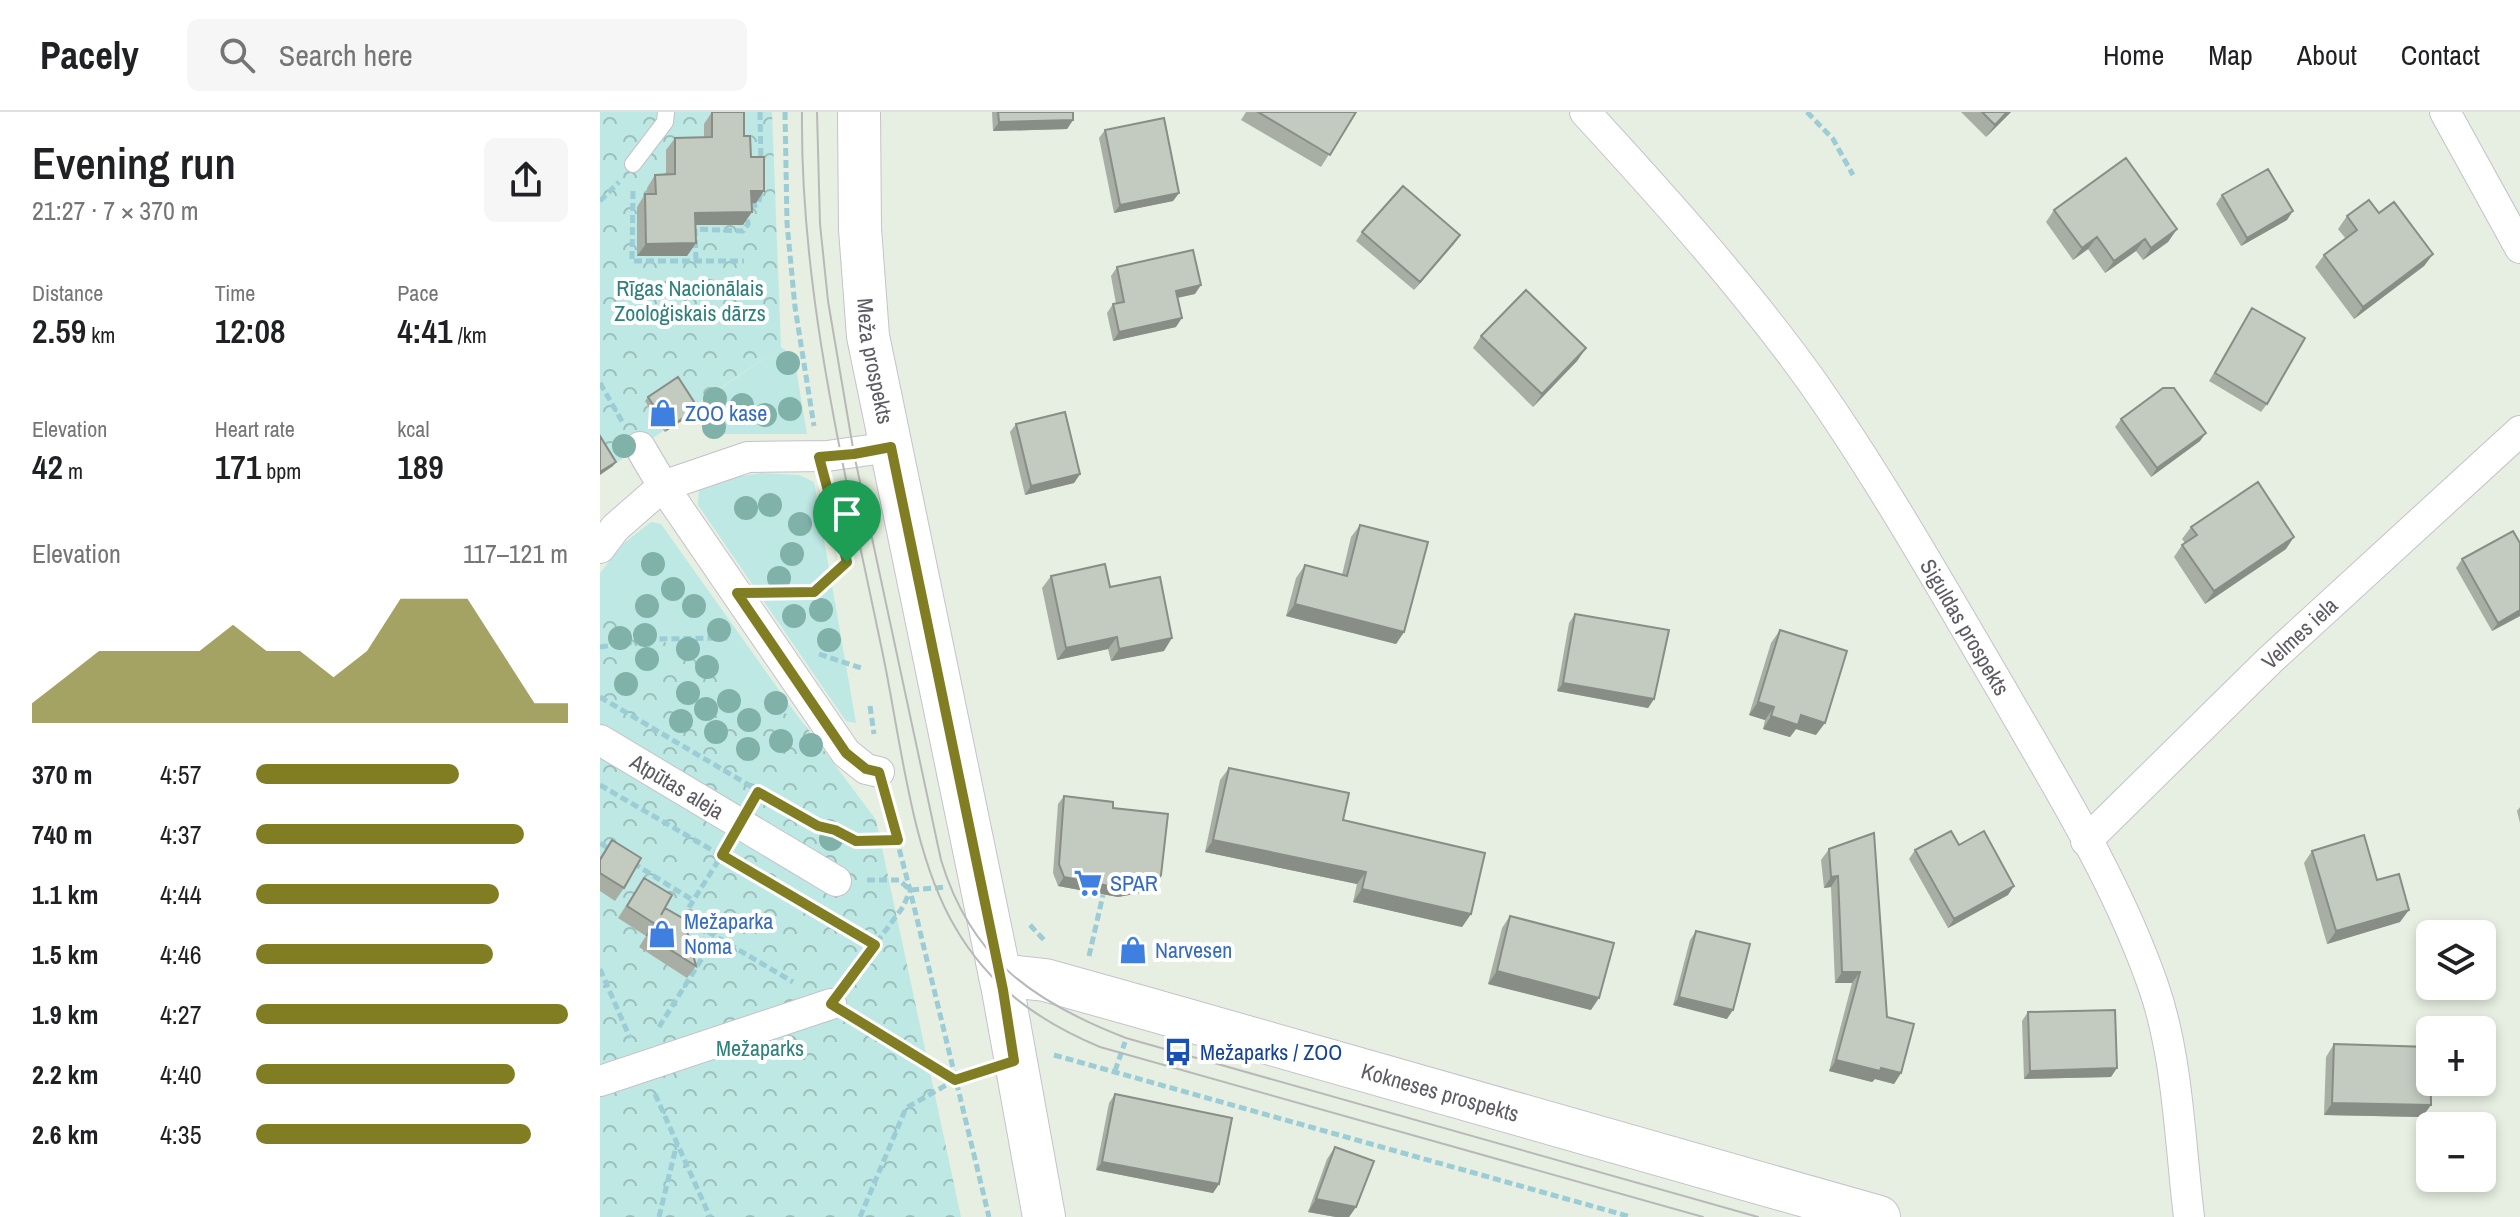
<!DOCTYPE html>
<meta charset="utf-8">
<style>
:root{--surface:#fff;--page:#f6f6f6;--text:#202124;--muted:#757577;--line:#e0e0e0;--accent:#807d23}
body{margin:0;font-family:"Archivo Narrow",sans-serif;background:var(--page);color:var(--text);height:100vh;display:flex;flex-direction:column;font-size:30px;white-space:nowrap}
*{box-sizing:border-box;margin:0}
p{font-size:26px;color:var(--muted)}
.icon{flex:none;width:44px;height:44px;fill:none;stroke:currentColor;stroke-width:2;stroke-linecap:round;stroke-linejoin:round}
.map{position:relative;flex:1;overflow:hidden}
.side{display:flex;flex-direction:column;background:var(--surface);width:600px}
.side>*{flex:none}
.buttons{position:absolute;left:1816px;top:808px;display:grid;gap:16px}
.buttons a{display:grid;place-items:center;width:80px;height:80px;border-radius:12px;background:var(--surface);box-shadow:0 4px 12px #0003;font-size:40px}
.pin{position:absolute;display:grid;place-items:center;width:68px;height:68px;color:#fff;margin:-82px -34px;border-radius:50% 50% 50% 0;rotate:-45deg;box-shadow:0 0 8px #0007}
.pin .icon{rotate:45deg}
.round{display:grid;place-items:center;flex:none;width:84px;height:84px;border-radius:12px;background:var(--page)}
.overview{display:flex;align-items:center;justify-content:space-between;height:136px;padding:0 32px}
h1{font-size:44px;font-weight:600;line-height:60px}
.figures{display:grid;grid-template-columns:repeat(3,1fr);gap:12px;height:136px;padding:8px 32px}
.figures div{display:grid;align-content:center}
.figures b{font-size:34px;font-weight:600}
.figures small{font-size:22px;font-weight:400}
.figures p{font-size:22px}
.chart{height:224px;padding:16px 32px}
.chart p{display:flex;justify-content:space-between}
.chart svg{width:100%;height:144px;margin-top:8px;fill:var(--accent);opacity:.7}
ul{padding:0 32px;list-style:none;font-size:26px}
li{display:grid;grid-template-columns:128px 96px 1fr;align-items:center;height:60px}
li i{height:20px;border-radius:10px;background:var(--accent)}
header{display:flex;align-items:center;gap:48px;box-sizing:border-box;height:112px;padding:0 40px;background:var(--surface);border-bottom:2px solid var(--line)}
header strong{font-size:38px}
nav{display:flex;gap:44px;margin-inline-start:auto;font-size:28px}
.search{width:560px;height:72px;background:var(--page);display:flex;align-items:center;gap:20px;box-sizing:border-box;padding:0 28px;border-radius:12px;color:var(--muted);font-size:30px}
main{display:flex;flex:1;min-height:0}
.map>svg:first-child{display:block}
.green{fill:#bde8e3}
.park{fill:url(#park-crowns)}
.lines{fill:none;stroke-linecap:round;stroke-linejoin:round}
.lane-casing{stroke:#c5c1ca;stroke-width:18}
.street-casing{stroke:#c5c1ca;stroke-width:32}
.secondary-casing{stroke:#c6c2cc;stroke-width:44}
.path{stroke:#9ccdd6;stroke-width:5;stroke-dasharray:8 4;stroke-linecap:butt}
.lane{stroke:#fff;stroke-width:16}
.street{stroke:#fff;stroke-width:30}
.secondary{stroke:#fff;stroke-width:42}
.tram{stroke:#b9b8b9;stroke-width:2}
.tree{fill:#81b2a9}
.wall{fill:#a8aea4}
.shaded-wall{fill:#888d86}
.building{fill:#c3cabf;stroke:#888d86;stroke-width:2}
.route-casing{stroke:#fff;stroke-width:16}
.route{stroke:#807d23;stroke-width:10}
.labels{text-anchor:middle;stroke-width:8;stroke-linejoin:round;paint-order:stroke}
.park-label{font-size:22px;fill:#2e817b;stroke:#fff}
.street-label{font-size:22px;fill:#5f5b64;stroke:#fff}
.shop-label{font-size:22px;fill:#366cbe;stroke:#fff;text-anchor:start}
.transit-label{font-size:22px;fill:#164399;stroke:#fff;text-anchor:start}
</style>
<header>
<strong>Pacely</strong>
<div class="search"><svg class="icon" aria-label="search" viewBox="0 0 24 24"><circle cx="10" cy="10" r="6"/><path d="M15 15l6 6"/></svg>Search here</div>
<nav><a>Home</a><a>Map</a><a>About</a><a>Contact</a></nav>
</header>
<main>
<section class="side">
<div class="overview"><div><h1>Evening run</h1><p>21:27 · 7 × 370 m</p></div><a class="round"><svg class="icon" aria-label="share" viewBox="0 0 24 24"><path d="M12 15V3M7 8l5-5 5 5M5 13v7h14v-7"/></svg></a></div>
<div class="figures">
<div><p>Distance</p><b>2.59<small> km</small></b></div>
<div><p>Time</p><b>12:08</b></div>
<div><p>Pace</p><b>4:41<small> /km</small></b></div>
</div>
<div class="figures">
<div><p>Elevation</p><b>42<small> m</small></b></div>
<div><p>Heart rate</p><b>171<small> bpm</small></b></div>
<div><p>kcal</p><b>189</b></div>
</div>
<div class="chart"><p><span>Elevation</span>117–121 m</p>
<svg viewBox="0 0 160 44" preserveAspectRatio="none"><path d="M0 44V38L10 30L20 22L30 22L40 22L50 22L60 14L70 22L80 22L90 30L100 22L110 6L120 6L130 6L140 22L150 38L160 38V44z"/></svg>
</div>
<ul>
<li><b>370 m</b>4:57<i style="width:65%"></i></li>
<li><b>740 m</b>4:37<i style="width:86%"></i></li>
<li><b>1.1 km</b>4:44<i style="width:78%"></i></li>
<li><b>1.5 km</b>4:46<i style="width:76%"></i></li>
<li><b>1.9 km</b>4:27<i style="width:100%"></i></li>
<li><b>2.2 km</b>4:40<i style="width:83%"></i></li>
<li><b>2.6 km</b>4:35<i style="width:88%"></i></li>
</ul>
</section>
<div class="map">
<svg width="1920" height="1105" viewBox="0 0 1920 1105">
<defs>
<pattern id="park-crowns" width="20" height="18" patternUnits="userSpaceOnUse" patternTransform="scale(2)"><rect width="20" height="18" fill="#bde8e3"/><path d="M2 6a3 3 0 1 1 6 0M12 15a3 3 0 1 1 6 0" fill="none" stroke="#9dbfbc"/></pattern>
</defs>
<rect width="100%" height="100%" fill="#e6efe2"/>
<path class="green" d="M181,235L194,245L207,322H109L92,296Z
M162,361L199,363L214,370L256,611L246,609L98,393L99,377L129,366Z
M51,410L61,412L196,602L276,708L261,723L0,569V461L24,431Z"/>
<path class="park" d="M0,0H172L181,235L92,295L95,300L65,320L63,319L0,362Z
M0,492L205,613L276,708L361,1105H0Z"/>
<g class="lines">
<defs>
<path id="lane" d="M33,52L65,10L66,0"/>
<g id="street">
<path id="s1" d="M985,0C1064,86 1145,176 1213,271C1281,368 1342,476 1402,578C1457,674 1518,771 1554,876C1578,946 1580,1031 1589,1105"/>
<path d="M1845,0L1920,136"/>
<path d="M40,335L63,374L246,641L266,657L279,660"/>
<path d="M0,436L15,416L63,374L148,345L227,344L291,335"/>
<path id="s2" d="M0,628L236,769"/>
<path id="s3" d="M1486,729L1670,548L1920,319"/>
<path d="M0,969L231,892"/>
</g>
<g id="secondary">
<path id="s4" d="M259,0L260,117L268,224L403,878L444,1105"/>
<path id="s5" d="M400,863L445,868L538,894L1279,1105"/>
</g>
</defs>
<use href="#lane" class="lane-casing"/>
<use href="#street" class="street-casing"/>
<use href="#secondary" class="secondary-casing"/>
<path class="path" d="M160,0L161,50
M185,0L187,111L195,195L214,314
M1207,0L1233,27L1253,63
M33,79L32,149H144
M0,89L19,70
M96,148L95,117L143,119L148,112L147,94L158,93L161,80
M0,271L23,311
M174,480H214L247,450L227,375
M0,535L56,527L128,526
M219,542L264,557
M0,585L218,714L235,718L256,729L298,728
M270,594L274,622
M0,673L179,777
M287,691L310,778L389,1105
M0,731L11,738
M125,738L83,805L193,870
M33,751L94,789
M267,768H299L310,778L346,775
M219,800L275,833
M430,813L445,829
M489,844L503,783
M0,857L30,926
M248,869L303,795L310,779
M256,908L354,967
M59,915L116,824
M454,943L1031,1105
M515,959L525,930
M55,982L110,1105
M59,1105L77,1031
M260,1105L306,996L355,968L379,960"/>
<use href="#lane" class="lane"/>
<use href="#street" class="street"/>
<use href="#secondary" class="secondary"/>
<path class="tram" d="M202,0C200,186 247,367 284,548C301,631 312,742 355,815C389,874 438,909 500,935L1103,1105
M217,0L220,112L228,189L254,342L341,748C371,847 433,890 526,926L1158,1105"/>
</g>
<g class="tree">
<circle cx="188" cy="251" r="12"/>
<circle cx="115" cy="287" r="12"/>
<circle cx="142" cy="293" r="12"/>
<circle cx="190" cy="297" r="12"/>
<circle cx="165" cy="303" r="12"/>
<circle cx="114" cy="315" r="12"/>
<circle cx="24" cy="334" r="12"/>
<circle cx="170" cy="393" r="12"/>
<circle cx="146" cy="396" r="12"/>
<circle cx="200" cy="412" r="12"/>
<circle cx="192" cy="442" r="12"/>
<circle cx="53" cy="452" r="12"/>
<circle cx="179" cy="466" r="12"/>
<circle cx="73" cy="477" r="12"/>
<circle cx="47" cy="494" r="12"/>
<circle cx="94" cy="494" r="12"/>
<circle cx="221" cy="498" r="12"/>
<circle cx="194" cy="504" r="12"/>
<circle cx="119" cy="518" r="12"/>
<circle cx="45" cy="523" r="12"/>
<circle cx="20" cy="526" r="12"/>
<circle cx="229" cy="528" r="12"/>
<circle cx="88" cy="537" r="12"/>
<circle cx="47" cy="547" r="12"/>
<circle cx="107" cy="555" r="12"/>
<circle cx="26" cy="572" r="12"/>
<circle cx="88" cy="581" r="12"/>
<circle cx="129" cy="589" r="12"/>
<circle cx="176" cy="591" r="12"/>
<circle cx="106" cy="597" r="12"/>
<circle cx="149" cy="608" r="12"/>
<circle cx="81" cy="609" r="12"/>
<circle cx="116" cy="620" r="12"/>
<circle cx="181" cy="629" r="12"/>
<circle cx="211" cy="633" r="12"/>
<circle cx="148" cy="637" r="12"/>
<circle cx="231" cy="727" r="12"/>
</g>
<path class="wall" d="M112,0L144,24L151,45L156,91H152L143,113H95L96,131L87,144H37V95L45,82H47V76L55,63L66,62V38L75,26L104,25V12Z
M392,0H473V8L467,17L393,19Z
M646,0H756L721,55L641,8Z
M1361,0H1411L1386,25Z
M505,18L579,81L573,89L514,101L499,26Z
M1622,83L1687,108L1641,134L1616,92Z
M1454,98L1577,117L1568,130L1543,148L1536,139L1505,161L1488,137L1473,148L1446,110Z
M1779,101L1833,142L1824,154L1754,207L1715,155L1724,143L1746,127L1738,117L1747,104Z
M762,120L860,123L814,178L756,129Z
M517,155L595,182L578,186L576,215L513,229L507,201L513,192H516L511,164Z
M1652,196L1667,292L1661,300L1609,269Z
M881,224L986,236L977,249L933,295L873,236Z
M48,285L98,296L95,300L65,320L45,289Z
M1521,307L1600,329L1551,365L1515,315Z
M416,312L480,362L474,371L425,383L410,320Z
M760,413L804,520L796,532L686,504L696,466L705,453L742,463L751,425Z
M1591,415L1686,437L1605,492L1574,445L1582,433L1585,431L1582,427Z
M1862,447L1920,504L1892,519L1856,456Z
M451,464L510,475L564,539L511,549L508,537L457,548L442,476Z
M975,502L1054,587L1048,596L957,579L969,511Z
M1180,518L1216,623L1196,617L1190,625L1163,617L1165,608L1149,603L1171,531Z
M629,656L743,708L871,802L862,815L753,790L757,772L605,740L620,668Z
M464,684L513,696L551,779L518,785L458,774L453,761L458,692Z
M1920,695V711L1917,699Z
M12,728L24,776L15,789L0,779V745Z
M1229,737L1287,905L1301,961L1294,972L1275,967L1272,970L1229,959L1252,871H1235L1231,775L1224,776L1221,748Z
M1315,738L1408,783L1348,816L1309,747Z
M1712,739L1777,768L1800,810L1727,832L1704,751Z
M44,766L61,803L96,854L87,866L39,835L46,824L18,806Z
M910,804L991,898L888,872L902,816Z
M1096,819L1127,907L1073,893L1090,828Z
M1428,900L1511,965L1424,967L1422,909Z
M1734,932L1831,993L1822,1005L1724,1003L1726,945Z
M515,982L619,1072L613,1081L496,1058L509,991Z
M735,1035L756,1095L749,1105H736L708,1100L727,1047Z"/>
<path class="shaded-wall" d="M1407,0H1411L1386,25L1395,13Z
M473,8L467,17L393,19L399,10Z
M151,79H164L156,91L143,92Z
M579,81L573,89L514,101L520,93Z
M1693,99L1687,108L1641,134L1647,126Z
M152,100L143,113H87L95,101Z
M1577,117L1568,130L1543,148L1551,136Z
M860,123L854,132L814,178L820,170Z
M1497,125L1488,137L1473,148L1482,136Z
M1545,127L1536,139L1505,161L1514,149Z
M96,131L87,144H37L46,132Z
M1833,142L1824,154L1754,207L1763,195Z
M601,173L595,182L570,187L576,179Z
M582,206L576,215L513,229L519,220Z
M986,236L977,249L933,295L942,282Z
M98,296L95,300L65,320L68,316Z
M1606,321L1600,329L1551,365L1557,356Z
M16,350L13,354L0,363V360Z
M480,362L474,371L425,383L431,374Z
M1694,425L1686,437L1605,492L1614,479Z
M695,492L804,520L796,532L686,504Z
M1920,498V504L1892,519L1898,511Z
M517,525L508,537L457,548L466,536Z
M572,526L564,539L511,549L519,537Z
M963,571L1054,587L1048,596L957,579Z
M1158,590L1174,595L1165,608L1149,603Z
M1201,603L1225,611L1216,623L1196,617L1190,625L1163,617L1171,604Z
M613,728L766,760L757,772L605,740Z
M1238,764L1231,775L1224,776L1231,765Z
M464,765L557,771L551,779L518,785L458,774Z
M1414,774L1408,783L1348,816L1354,807Z
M762,777L871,802L862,815L753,790Z
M1809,798L1800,810L1727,832L1736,819Z
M897,859L999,886L991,898L888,872Z
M1242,860H1260L1252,871H1235Z
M1079,885L1133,898L1127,907L1073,893Z
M1236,948L1281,956L1301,961L1294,972L1275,967L1272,970L1229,959Z
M1517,956L1511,965L1424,967L1430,959Z
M1732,991L1831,993L1822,1005L1724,1003Z
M502,1050L619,1072L613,1081L496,1058Z
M716,1087L756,1095L749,1105H736L708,1100Z"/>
<path class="building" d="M112,0H144V24H150L151,45H164V79H151L152,100L95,101L96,131L46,132L45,82H56L55,63L75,62V26L112,25Z
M398,0H473V8L399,10Z
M658,0H756L730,43Z
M1382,0H1407L1395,13Z
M564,6L579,81L520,93L505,18Z
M1526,46L1577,117L1551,136L1545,127L1514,149L1497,125L1482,136L1454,98Z
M1668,57L1693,99L1647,126L1622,83Z
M803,74L860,123L820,170L762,120Z
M1769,88L1779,101L1794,90L1833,142L1763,195L1724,143L1757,118L1747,104Z
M593,138L601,173L576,179L582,206L519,220L513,192L524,190L517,155Z
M926,178L986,236L942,282L881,224Z
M1652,196L1705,226L1667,292L1615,261Z
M78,265L98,296L68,316L48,285Z
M1563,276H1574L1606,321L1557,356L1521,307Z
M465,300L480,362L431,374L416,312Z
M0,324L16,350L0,360Z
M1658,370L1694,425L1614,479L1582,433L1597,423L1591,415Z
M760,413L828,430L804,520L695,492L705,453L747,464Z
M1913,419L1920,431V498L1898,511L1862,447Z
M505,452L510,475L560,465L572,526L519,537L517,525L466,536L451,464Z
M975,502L1069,518L1054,587L963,571Z
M1180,518L1247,539L1225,611L1201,603L1198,613L1171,604L1174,595L1158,590Z
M629,656L749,681L743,708L885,741L871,802L762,777L766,760L613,728Z
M464,684L513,690V696L568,702L561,763L557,771L524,777L464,765L459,752Z
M1351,719L1359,733L1384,719L1414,774L1354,807L1315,738Z
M1274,721L1287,905L1314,912L1301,961L1281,956L1280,959L1236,948L1260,860H1242L1238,764L1231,765L1229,737Z
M1764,723L1777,768L1799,762L1809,798L1736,819L1712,739Z
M12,728L41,746L24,776L0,761V748Z
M44,766L72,783L61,803L65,796L84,807L96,854L47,823L55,812L27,794Z
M910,804L1014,831L999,886L897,859Z
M1096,819L1150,832L1133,898L1079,885Z
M1515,898L1517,956L1430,959L1428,900Z
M1734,932L1830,935L1831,993L1732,991Z
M515,982L632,1006L619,1072L502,1050Z
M735,1035L774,1049L756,1095L716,1087Z"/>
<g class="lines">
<defs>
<path id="route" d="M291,335L403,878L414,949L355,968L231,892L275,833L122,743L158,680L218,714L235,718L256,729L298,728L279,660L266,657L246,641L137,481L214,480L247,450L219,345L254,342Z"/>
</defs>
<use href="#route" class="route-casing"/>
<use href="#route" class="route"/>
</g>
<defs>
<symbol id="shop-bare" viewBox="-9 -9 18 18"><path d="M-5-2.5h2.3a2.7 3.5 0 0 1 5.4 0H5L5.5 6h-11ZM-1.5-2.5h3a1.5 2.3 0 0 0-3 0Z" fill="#3f7fe0" stroke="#fff" stroke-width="2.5" paint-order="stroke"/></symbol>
<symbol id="supermarket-bare" viewBox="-9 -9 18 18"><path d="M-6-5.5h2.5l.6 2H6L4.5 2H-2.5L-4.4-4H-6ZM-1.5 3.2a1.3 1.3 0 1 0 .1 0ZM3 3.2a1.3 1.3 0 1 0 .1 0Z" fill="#3f7fe0" stroke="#fff" stroke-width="2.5" paint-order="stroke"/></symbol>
<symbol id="bus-bare" viewBox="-9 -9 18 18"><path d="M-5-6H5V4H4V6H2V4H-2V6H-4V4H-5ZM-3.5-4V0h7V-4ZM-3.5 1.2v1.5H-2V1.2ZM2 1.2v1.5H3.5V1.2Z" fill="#1a4fb4" stroke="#fff" stroke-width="2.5" paint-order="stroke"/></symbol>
</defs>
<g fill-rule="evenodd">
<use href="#shop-bare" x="43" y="281" width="40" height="40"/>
<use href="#supermarket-bare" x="468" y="751" width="40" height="40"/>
<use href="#shop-bare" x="42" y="802" width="40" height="40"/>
<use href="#shop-bare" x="513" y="818" width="40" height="40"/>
<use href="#bus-bare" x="558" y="920" width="40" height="40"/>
</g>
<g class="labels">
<g class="park-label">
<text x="90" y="184">Rīgas Nacionālais<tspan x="90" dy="25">Zooloģiskais dārzs</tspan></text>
<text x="160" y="944">Mežaparks</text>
</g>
<g class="street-label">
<text dy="8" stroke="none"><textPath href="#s4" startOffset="250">Meža prospekts</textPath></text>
<text dy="8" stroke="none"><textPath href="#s1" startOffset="642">Siguldas prospekts</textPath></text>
<text dy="8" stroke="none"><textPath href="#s3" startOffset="298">Velmes iela</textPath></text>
<text dy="8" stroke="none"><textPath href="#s2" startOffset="90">Atpūtas aleja</textPath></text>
<text dy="8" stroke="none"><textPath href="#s5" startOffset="456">Kokneses prospekts</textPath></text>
</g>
<g class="shop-label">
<text x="85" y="309">ZOO kase</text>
<text x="510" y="779">SPAR</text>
<text x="84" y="817">Mežaparka<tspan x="84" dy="25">Noma</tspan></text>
<text x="555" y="846">Narvesen</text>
</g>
<g class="transit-label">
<text x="600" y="948">Mežaparks / ZOO</text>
</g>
</g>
</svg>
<div class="buttons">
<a><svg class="icon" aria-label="layers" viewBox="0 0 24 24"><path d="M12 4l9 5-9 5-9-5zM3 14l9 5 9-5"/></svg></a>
<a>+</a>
<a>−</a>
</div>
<div class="pin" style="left:247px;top:450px;background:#1e9e55"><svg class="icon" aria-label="arrive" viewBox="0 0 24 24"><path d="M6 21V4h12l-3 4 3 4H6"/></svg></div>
</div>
</main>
